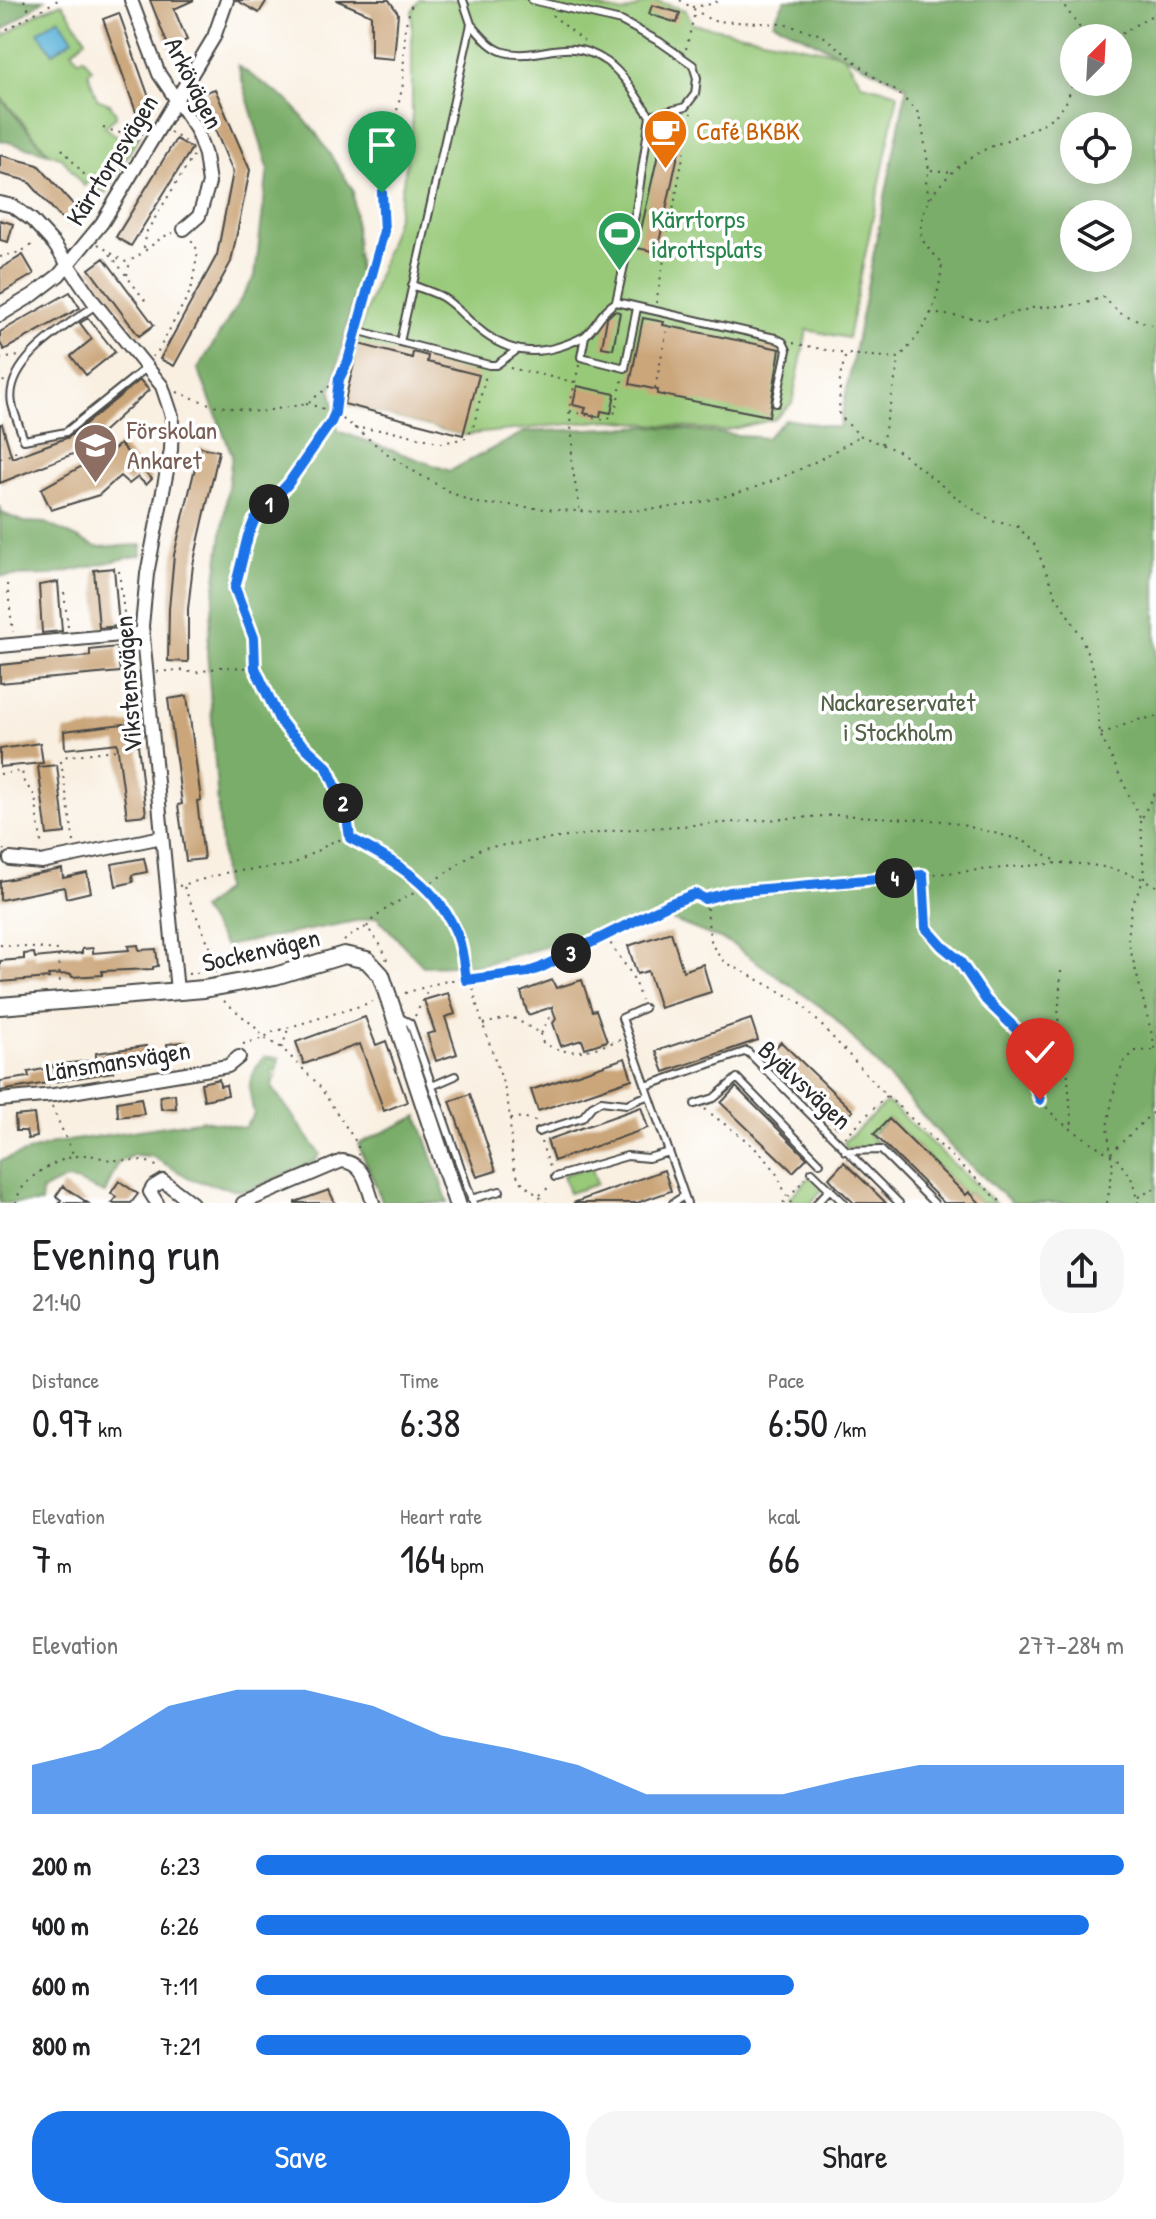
<!DOCTYPE html>
<meta charset="utf-8">
<style>
:root{--surface:#fff;--page:#f6f6f6;--text:#202124;--muted:#757577;--accent:#1a73e8}
body{margin:0;font-family:"Patrick Hand",sans-serif;background:var(--page);color:var(--text);height:100vh;display:flex;flex-direction:column;font-size:30px;white-space:nowrap}
*{box-sizing:border-box;margin:0}
p{font-size:26px;color:var(--muted)}
.icon{flex:none;width:44px;height:44px;fill:none;stroke:currentColor;stroke-width:2;stroke-linecap:round;stroke-linejoin:round}
.map{position:relative;height:1203px;overflow:hidden}
.details{display:flex;flex-direction:column;background:var(--surface);flex:1}
.details>*{flex:none}
.needle{width:52px;rotate:24deg}
.tools{position:absolute;left:1060px;top:24px;display:grid;gap:16px}
.tools a{display:grid;place-items:center;width:72px;height:72px;border-radius:50%;background:var(--surface);box-shadow:0 4px 20px #0003;font-size:40px}
.pin{position:absolute;display:grid;place-items:center;width:68px;height:68px;color:#fff;margin:-82px -34px;border-radius:50% 50% 50% 0;rotate:-45deg;box-shadow:0 0 8px #0007}
.pin .icon{rotate:45deg}
.km{position:absolute;width:40px;height:40px;margin:-20px;border-radius:50%;background:#222;color:#fff;font-size:22px;line-height:40px;text-align:center}
.round{display:grid;place-items:center;flex:none;width:84px;height:84px;border-radius:32px;background:var(--page)}
.overview{display:flex;align-items:center;justify-content:space-between;height:136px;padding:0 32px}
h1{font-size:44px;font-weight:600;line-height:60px}
.stats{display:grid;grid-template-columns:repeat(3,1fr);gap:12px;height:136px;padding:8px 32px}
.stats div{display:grid;align-content:center}
.stats b{font-size:40px;font-weight:600}
.stats small{font-size:22px;font-weight:400}
.stats p{font-size:22px}
.chart{height:224px;padding:16px 32px}
.chart p{display:flex;justify-content:space-between}
.chart svg{width:100%;height:144px;margin-top:8px;fill:var(--accent);opacity:.7}
.button{display:flex;gap:16px;margin-top:auto;padding:16px 32px}
.button a{flex:1;height:92px;border-radius:32px;background:var(--accent);color:#fff;font-size:32px;font-weight:600;line-height:92px;text-align:center}
.button a+a{background:var(--page);color:var(--text)}
ul{padding:0 32px;list-style:none;font-size:26px}
li{display:grid;grid-template-columns:128px 96px 1fr;align-items:center;height:60px}
li i{height:20px;border-radius:10px;background:var(--accent)}
.map>svg:first-child{display:block}
.green{fill:#98c979;stroke:#627a52;stroke-width:2}
.forest{fill:#7aad69;stroke:#526c4a;stroke-width:2;fill-rule:evenodd}
.water{fill:#5db3d9;stroke:#446f82;stroke-width:2}
.building{fill:#cba67a}
.lines{fill:none;stroke-linecap:round;stroke-linejoin:round}
.service-casing{stroke:#4a4946;stroke-width:10}
.minor-casing{stroke:#4a4946;stroke-width:16}
.tertiary-casing{stroke:#4a4946;stroke-width:20}
.path{stroke:#4a4946;stroke-width:2;stroke-dasharray:2 6;stroke-linecap:butt}
.service{stroke:#fff;stroke-width:6}
.minor{stroke:#fff;stroke-width:12}
.tertiary{stroke:#fff;stroke-width:16}
.route-casing{stroke:#fff;stroke-width:16}
.route{stroke:#1a73e8;stroke-width:10}
.labels{text-anchor:middle;stroke-width:7;stroke-linejoin:round;paint-order:stroke}
.street-label{font-size:26px;fill:#2b2b2b;stroke:#fff}
.food-label{font-size:26px;fill:#c56008;stroke:#fff;text-anchor:start}
.leisure-label{font-size:26px;fill:#27864d;stroke:#fff;text-anchor:start}
.education-label{font-size:26px;fill:#785e54;stroke:#fff;text-anchor:start}
.park-label{font-size:26px;fill:#516246;stroke:#fff}
</style>
<div class="map">
<svg width="1156" height="1203" viewBox="0 0 1156 1203">
<rect width="100%" height="100%" fill="#fff"/>
<filter id="ink" filterUnits="userSpaceOnUse"><feTurbulence type="fractalNoise" baseFrequency=".0125" numOctaves="2"/><feDisplacementMap in="SourceGraphic" scale="16" xChannelSelector="R" yChannelSelector="G"/><feConvolveMatrix kernelMatrix="1 2 1 2 8 2 1 2 1" color-interpolation-filters="sRGB"/></filter>
<filter id="wash" filterUnits="userSpaceOnUse"><feTurbulence type="fractalNoise" baseFrequency=".006" numOctaves="4" result="noise"/><feDisplacementMap in="SourceGraphic" scale="32" xChannelSelector="R" yChannelSelector="G"/><feGaussianBlur stdDeviation="1.8" result="paint"/><feColorMatrix in="noise" values="0 0 0 0 0 0 0 0 0 0 0 0 0 0 0 0 0 1.4 0 .05"/><feComposite in="paint" operator="in"/></filter>
<g filter="url(#wash)">
<rect width="100%" height="100%" fill="#f9f0e2"/>
<path class="green" d="M419,0H564L624,13L653,0L685,10L693,24L843,54L862,84L895,92L898,95L848,338L807,330L792,403L775,419L724,431L609,420L463,435L344,404L359,345L357,343L360,331L397,217L412,131V11Z
M62,3L86,39L72,51L79,60L83,57L92,69L88,72L97,99L110,104L116,113V117L105,127L117,136L140,135L105,194L91,180L84,186L62,158L49,153L0,96V39L39,12Z
M886,1103L891,1105L995,1203H980L969,1192L966,1195L889,1119L870,1135L879,1145L877,1148H846L844,1142Z
M591,1166L597,1184L569,1193L563,1175Z
M813,1174L826,1185L811,1203H795L789,1198Z"/>
<path class="forest" d="M0,0H44L0,32Z
M785,0H1156V1203H1012L954,1150L831,1014L730,943L659,915L483,964L423,966L377,917L225,946L201,910L224,890L207,650L232,455L198,369L255,276L268,168L238,66L290,102L316,133L353,190L359,277L331,391L338,431L450,471L524,432L651,426L766,438L786,419L839,428L907,86L773,22ZM1118,38V82H1074V38ZM1118,126V170H1074V126ZM1118,214V258H1074V214Z
M0,98L48,153L0,140Z
M0,506L2,513L24,522L46,523L96,547L142,545L141,555L52,575L0,576Z
M264,1057L280,1058L272,1087L320,1154L314,1162L245,1192L193,1180L151,1156L133,1155L118,1163L105,1193C73,1182 74,1172 42,1191L41,1203H0V1161L55,1143L204,1120L244,1128L254,1114C248,1088 246,1078 264,1057Z
M418,1116L448,1203H383L358,1144Z"/>
<path class="water" d="M59,18L73,39L53,53L38,32Z"/>
<g id="blocks">
<path class="building" d="M150,0H194L174,9L187,40L169,48Z
M236,0H267L259,13Z
M336,0H389L398,13L394,59L371,57V15Z
M652,5L680,13L677,23L649,14Z
M119,13L152,106L136,112L103,19Z
M215,89L250,170L231,262L174,366L160,359L217,255L233,172L200,94Z
M663,132L682,136L657,252L637,248Z
M176,139L192,148L131,246L116,237Z
M0,155L38,165L80,212L67,225L28,181L0,174Z
M0,220L13,224L8,242L0,240Z
M23,255L34,274L0,294V269Z
M104,258L154,325L139,336L89,269Z
M70,292L80,308L4,350L0,343V332Z
M614,311L620,312L613,349L602,347L607,318Z
M88,318L115,352L86,375L71,356L92,339L80,323Z
M643,318L664,322L663,325L780,349L769,416L657,394L658,390L630,384Z
M359,344L412,358L413,352L428,356L427,362L479,375L463,435L344,404Z
M140,380L149,390L83,450L0,483V424H2L12,458L69,437Z
M577,386L615,394L611,413L601,411L600,417L584,413L586,408L573,405Z
M120,444L152,479L146,485L138,477L129,484L120,476L99,495L51,510L41,489L93,460L97,464Z
M200,447L219,451L193,565L188,609V662L168,661L169,609L174,555Z
M114,568L119,626L99,628L94,570Z
M58,582L62,631L42,633L39,585Z
M117,647L120,672L0,683V665L90,656V650Z
M187,696L201,800L197,801L204,859L186,861L178,805L182,804L168,699Z
M131,723L134,745L138,744L146,815L127,817L117,743L65,749L64,731Z
M40,743L43,763L0,767V749Z
M57,765L65,833L47,835L38,767Z
M144,858L147,872L132,875L133,882L116,886L112,864Z
M62,869L63,878L87,873L91,892L66,898L64,887L0,900V881Z
M671,932L683,971L703,964L711,992L660,1008L648,971L637,974L628,946Z
M138,945L139,950L156,949L158,966L153,967V969L102,971V975L72,977L71,974L48,975L49,978L0,982V961L24,959V954L34,953L35,958L82,953V949L93,948V953L129,950L128,946Z
M552,980L556,988L582,980L592,1011L596,1010L607,1041L585,1048L582,1040L561,1046L553,1023L556,1019L552,1007L528,1015L521,992Z
M448,993L455,1014L445,1017L457,1054L436,1061L427,1034L435,1032L424,1000Z
M365,1017L376,1045L386,1041L407,1102L384,1111L360,1044L304,1064L296,1042Z
M751,1019L758,1040L664,1072L656,1051Z
M182,1042L184,1057L168,1059L167,1044Z
M781,1042L853,1111L837,1127L765,1058Z
M146,1046L147,1058H141V1063H112L113,1072L0,1091V1081L29,1077L28,1072L54,1067L53,1065L96,1060V1053Z
M625,1058L632,1079L538,1111L531,1090Z
M219,1079L220,1086L226,1085L228,1095L204,1100L201,1083Z
M736,1087L807,1158L793,1172L721,1103Z
M175,1094L176,1108L161,1109L160,1096Z
M470,1094L496,1171L477,1177L450,1101Z
M141,1098L144,1114L118,1117L117,1102Z
M641,1107L648,1128L554,1161L547,1140Z
M34,1114L37,1137L28,1139L26,1131H16L15,1116Z
M889,1119L966,1195L969,1192L980,1203H944L874,1134Z
M844,1162L875,1192L886,1203H854L837,1187L829,1178Z
M664,1170L671,1191L637,1203H573Z
M119,1181L138,1194L131,1203H112L116,1197L111,1193Z
M63,1186L88,1203H59L61,1200L56,1196Z
M329,1190L335,1203H295V1202Z"/>
</g>
</g>
<g filter="url(#ink)">
<use href="#blocks" fill-opacity="0" stroke="#4a4946" stroke-width="2"/>
<g class="lines">
<defs>
<path id="service" d="M463,0L471,24L400,342L489,365H496L517,350
M471,24C480,34 490,48 504,52C540,62 566,33 607,62C626,76 637,98 650,116L685,107L695,94L697,78L693,65L660,42L621,21L532,0
M650,116L636,210L616,302L775,338L783,342L787,350L776,403
M412,285C422,289 433,292 442,297C454,304 465,317 475,326C511,358 544,357 585,336L581,357L625,368L637,308
M96,305C66,326 4,361 12,404C15,416 20,428 24,440L66,432L146,368
M360,331L400,342
M585,336C598,324 601,311 616,302
M644,1008L622,1018L687,1203
M398,1017L410,1023L473,1203
M432,1086L455,1076
M646,1086L747,1051L899,1203
M695,1104L714,1098L737,1078L820,1163
M538,1132L582,1118L592,1106L601,1101L627,1104L649,1095
M845,1151L881,1150L934,1203
M812,1172L844,1203
M555,1177L627,1156L648,1158L669,1152
M471,1199L500,1191
M673,1203L684,1196
M817,1203L830,1189"/>
<path id="minor" d="M131,0L159,74L196,129L205,155L209,183L199,216L184,229
M0,203L13,206L32,220L54,244L93,301L162,386L172,416L171,450L147,574L142,626L177,991
M0,315L33,295L59,275L102,223L214,37L227,0
M0,646L143,633
M10,859L41,862L162,837
M0,1100L54,1095L228,1066L239,1057
M157,1203L150,1192L153,1187L163,1181L192,1203
M243,1203L342,1161C364,1163 367,1185 373,1203"/>
<path id="tertiary" d="M0,1006L204,989L275,976L344,955L367,960L381,975L457,1203"/>
</defs>
<use href="#service" class="service-casing"/>
<use href="#minor" class="minor-casing"/>
<use href="#tertiary" class="tertiary-casing"/>
<path class="path" d="M24,0L31,13
M611,0H616
M680,0L712,21L784,24L822,35L883,84L896,91L917,111L922,126L929,170L926,181L929,200
M1060,0L1087,38
M692,7L712,4L720,0
M552,15L584,41
M0,33L58,0
M1115,38L1148,17L1156,15
M686,49L695,12
M1074,78C1071,87 1069,99 1063,107C1047,128 1005,139 982,151C953,166 914,204 922,238C925,247 935,255 942,262C939,304 928,327 899,358L846,354L840,377L839,415L859,435L900,452L965,504L991,521L1017,526L1035,545L1056,596L1081,636L1095,673L1100,734L1141,820L1156,789
M103,128L127,135L143,134
M170,132L189,144
M62,149L104,197
M931,170L952,172
M98,244L124,262C142,259 154,238 173,233
M144,248L147,231L193,156
M110,254L147,303
M0,257L20,252L36,243
M127,275L130,262
M656,303L691,113
M930,313L988,320L1032,308L1084,304L1103,297L1120,313L1156,327
M358,321L384,231V169L403,84L405,27L413,0
M793,343L845,354
M152,357L158,351L191,290L198,251L190,238
M0,359L19,356
M579,365L569,409L573,445L571,459L580,512
M510,368L574,382
M0,373L4,382
M655,388L668,325
M177,392L212,405L259,412L306,404L338,380
M306,404C342,410 363,437 392,457C409,469 427,479 445,489C455,494 467,501 478,503C488,505 499,504 509,505C638,522 749,508 859,436
M570,411L605,420L614,415L623,377
M354,428L393,431L442,443L466,438L473,428L486,375
M882,444L899,360
M0,458L13,454L19,447
M119,571L125,621
M7,584L13,632
M64,593L68,627
M157,672L180,670L194,673L221,667L253,668
M1101,734L1137,720L1156,717
M0,774L22,771L24,782L35,796L42,848
M1141,821L1144,879L1131,908L1128,940L1156,1051
M350,838L346,810L327,767L289,732L279,719L255,668L254,638L235,588L248,536L254,521L288,484L331,422C337,409 336,396 339,383C342,368 350,354 353,338
M0,842L4,850
M74,842L61,762L67,756L115,750
M923,877L926,928L942,946L959,960L986,1000L1018,1031L1040,1100L1059,1121L1118,1160L1132,1180L1138,1203
M179,886L229,872L292,865L334,841L350,838C395,862 446,888 460,942C463,954 464,967 466,979
M184,887L216,961
M705,900C711,924 704,943 725,962L800,1002L886,1095L1002,1203
M367,927L372,920L390,906L425,887L482,848L621,830L839,815L946,821L1022,840L1058,862
M606,937L632,975L641,1000
M344,941L360,929L367,927L382,947L388,963
M0,945L58,950L60,986
M1061,971L1058,1018L1067,1066L1072,1128
M215,973L216,961C250,952 267,942 303,951
M188,974L214,971
M472,981C478,1022 498,1059 507,1099C513,1123 508,1150 516,1173C522,1187 536,1192 546,1203
M405,993L442,982L528,972L540,968L669,904L695,894L705,899L730,892L1060,863C1095,864 1125,868 1156,886
M224,1001L254,1026L264,1038L282,1048L318,1084L358,1145V1155
M415,1016L426,994V987
M483,1024L512,1017L541,1034L552,1012
M541,1034V1041C567,1060 593,1049 620,1040
M243,1044L264,1038L270,1033L373,1002
M282,1048L288,1029
M52,1107L74,1156
M705,1109C727,1127 751,1141 770,1164C780,1176 783,1192 791,1203
M510,1119L523,1117L535,1121L536,1125
M845,1137L886,1096
M541,1142L551,1170
M1111,1153L1156,1109
M540,1195L550,1186
M1138,1197L1156,1188
M16,1203C20,1177 59,1157 84,1155C93,1154 104,1160 114,1160C131,1161 148,1157 161,1170
M783,1203L805,1179
M1107,1203L1113,1167L1107,1127L1116,1081L1124,1062L1135,1051L1154,1050"/>
<use href="#service" class="service"/>
<use href="#minor" class="minor"/>
<use href="#tertiary" class="tertiary"/>
</g>
</g>
<g class="lines" filter="url(#ink)">
<defs>
<path id="route" d="M382,193L384,231L348,361L339,379L335,413L331,422L288,484L254,521L248,536L235,588L254,638L255,668L279,719L289,732L327,767L346,810L350,838C396,863 438,885 458,937C463,950 464,966 466,980L528,972L540,968L669,904L695,894L705,899L730,892L923,875L926,928L942,946L959,960L986,1000L1018,1031L1040,1100"/>
</defs>
<use href="#route" class="route-casing"/>
<use href="#route" class="route"/>
</g>
<defs>
<symbol id="cafe-pin" viewBox="-11 -11 22 30"><path d="M0 17L-7.5 6A9.5 9.5 0 1 1 7.5 6Z" fill="#e8710a" stroke="#fff"/><path d="M-5.5-4.5H6V0H3Q3 3.5 0 3.5H-2.5Q-5.5 3.5-5.5 0ZM3-3.2v2h1.7v-2ZM-6 4.5H4V6H-6Z" fill="#fff"/></symbol>
<symbol id="stadium-pin" viewBox="-11 -11 22 30"><path d="M0 17L-7.5 6A9.5 9.5 0 1 1 7.5 6Z" fill="#2e9e5b" stroke="#fff"/><path d="M0-5a6.5 5 0 1 0 0 10a6.5 5 0 1 0 0-10ZM-3.5-1.8h7v3.6h-7Z" fill="#fff"/></symbol>
<symbol id="school-pin" viewBox="-11 -11 22 30"><path d="M0 17L-7.5 6A9.5 9.5 0 1 1 7.5 6Z" fill="#8d6e63" stroke="#fff"/><path d="M0-5L7-2L0 1L-7-2ZM-4 1L0 2.5L4 1V4Q0 6-4 4Z" fill="#fff"/></symbol>
</defs>
<g fill-rule="evenodd">
<use href="#cafe-pin" x="640" y="106" width="51" height="69"/>
<use href="#stadium-pin" x="594" y="208" width="51" height="69"/>
<use href="#school-pin" x="70" y="420" width="51" height="69"/>
</g>
<g class="labels">
<g class="street-label">
<text transform="translate(194 83) rotate(63)" y="9">Arkövägen</text>
<text transform="translate(112 160) rotate(-58)" y="9">Kärrtorpsvägen</text>
<text transform="translate(128 684) rotate(-94)" y="9">Vikstensvägen</text>
<text transform="translate(261 950) rotate(-13)" y="9">Sockenvägen</text>
<text transform="translate(118 1061) rotate(-9)" y="9">Länsmansvägen</text>
<text transform="translate(805 1085) rotate(43)" y="9">Byälvsvägen</text>
</g>
<g class="food-label">
<text x="696" y="140">Café BKBK</text>
</g>
<g class="leisure-label">
<text x="651" y="228">Kärrtorps<tspan x="651" dy="30">idrottsplats</tspan></text>
</g>
<g class="education-label">
<text x="127" y="439">Förskolan<tspan x="127" dy="30">Ankaret</tspan></text>
</g>
<g class="park-label">
<text x="898" y="711">Nackareservatet<tspan x="898" dy="30">i Stockholm</tspan></text>
</g>
</g>
</svg>
<div class="tools">
<a><svg class="needle" viewBox="-14 -14 28 28"><path d="M0-13l5 13h-10z" fill="#e53935"/><path d="M0 13l5-13h-10z" fill="#757577"/></svg></a>
<a><svg class="icon" aria-label="locate" viewBox="0 0 24 24"><circle cx="12" cy="12" r="6"/><path d="M12 2v4M12 18v4M2 12h4M18 12h4"/></svg></a>
<a><svg class="icon" aria-label="layers" viewBox="0 0 24 24"><path d="M12 4l9 5-9 5-9-5zM3 14l9 5 9-5"/></svg></a>
</div>
<div class="pin" style="left:382px;top:193px;background:#1e9e55"><svg class="icon" aria-label="arrive" viewBox="0 0 24 24"><path d="M6 21V4h12l-3 4 3 4H6"/></svg></div>
<div class="pin" style="left:1040px;top:1100px;background:#d93025"><svg class="icon" aria-label="check" viewBox="0 0 24 24"><path d="M5 12l5 5 9-10"/></svg></div>
<b class="km" style="left:269px;top:504px">1</b>
<b class="km" style="left:343px;top:803px">2</b>
<b class="km" style="left:571px;top:953px">3</b>
<b class="km" style="left:895px;top:878px">4</b>
</div>
<section class="details">
<div class="overview"><div><h1>Evening run</h1><p>21:40</p></div><a class="round"><svg class="icon" aria-label="share" viewBox="0 0 24 24"><path d="M12 15V3M7 8l5-5 5 5M5 13v7h14v-7"/></svg></a></div>
<div class="stats">
<div><p>Distance</p><b>0.97<small> km</small></b></div>
<div><p>Time</p><b>6:38</b></div>
<div><p>Pace</p><b>6:50<small> /km</small></b></div>
</div>
<div class="stats">
<div><p>Elevation</p><b>7<small> m</small></b></div>
<div><p>Heart rate</p><b>164<small> bpm</small></b></div>
<div><p>kcal</p><b>66</b></div>
</div>
<div class="chart"><p><span>Elevation</span>277–284 m</p>
<svg viewBox="0 0 160 44" preserveAspectRatio="none"><path d="M0 44V29L10 24L20 11L30 6L40 6L50 11L60 20L70 24L80 29L90 38L100 38L110 38L120 33L130 29L140 29L150 29L160 29V44z"/></svg>
</div>
<ul>
<li><b>200 m</b>6:23<i style="width:100%"></i></li>
<li><b>400 m</b>6:26<i style="width:96%"></i></li>
<li><b>600 m</b>7:11<i style="width:62%"></i></li>
<li><b>800 m</b>7:21<i style="width:57%"></i></li>
</ul>
<div class="button"><a>Save</a><a>Share</a></div>
</section>
